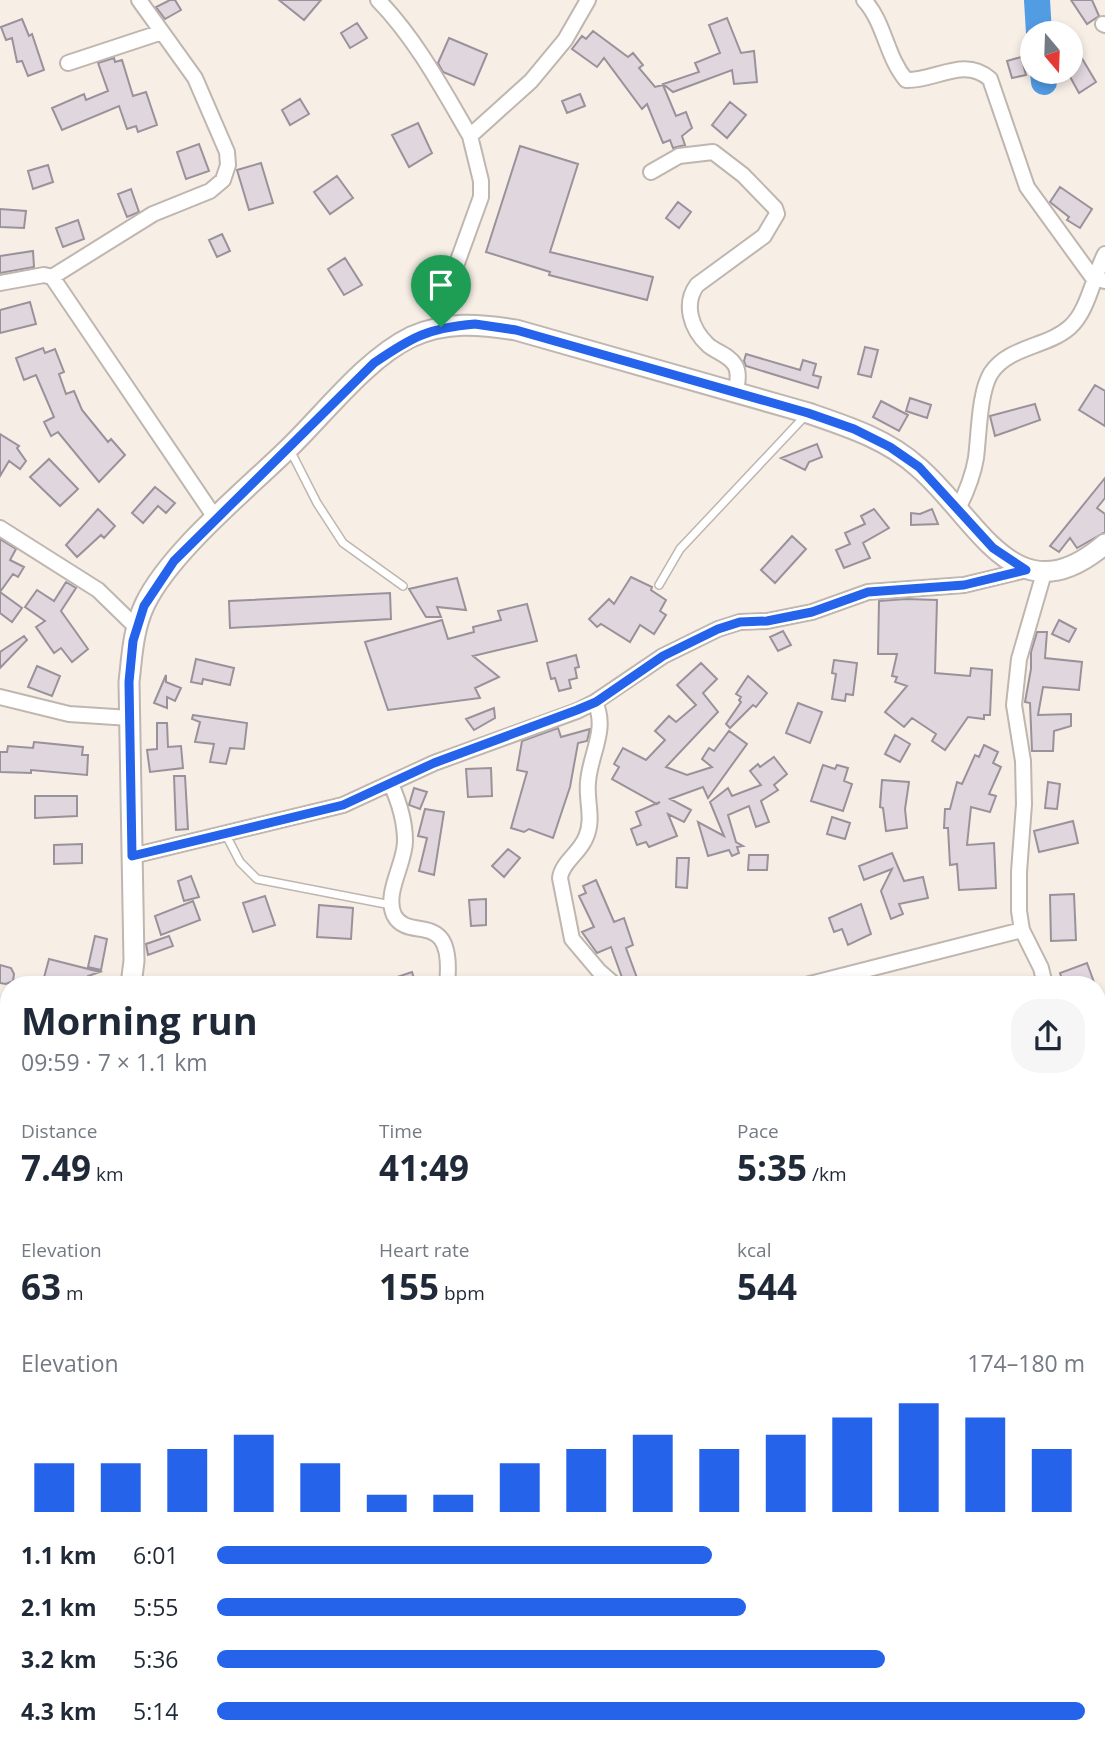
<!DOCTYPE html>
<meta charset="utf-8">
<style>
:root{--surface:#fff;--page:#f6f6f7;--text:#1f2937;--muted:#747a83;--accent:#2563eb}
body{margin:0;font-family:"Open Sans",sans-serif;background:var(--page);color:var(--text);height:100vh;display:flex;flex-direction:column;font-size:26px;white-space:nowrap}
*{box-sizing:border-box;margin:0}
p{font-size:23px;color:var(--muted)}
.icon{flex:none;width:38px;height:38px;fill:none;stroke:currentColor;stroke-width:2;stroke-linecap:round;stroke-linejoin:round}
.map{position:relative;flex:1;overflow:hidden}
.side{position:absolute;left:0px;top:976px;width:1106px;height:779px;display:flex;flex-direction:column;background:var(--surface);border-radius:28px 28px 0 0;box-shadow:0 4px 10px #0003}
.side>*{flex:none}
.needle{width:46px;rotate:161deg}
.controls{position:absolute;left:1020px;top:21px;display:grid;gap:14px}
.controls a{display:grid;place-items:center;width:63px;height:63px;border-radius:50%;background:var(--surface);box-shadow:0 4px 10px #0003;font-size:35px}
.pin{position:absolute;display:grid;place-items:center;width:60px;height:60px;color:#fff;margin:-72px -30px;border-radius:50% 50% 50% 0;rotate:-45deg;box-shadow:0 0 7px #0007}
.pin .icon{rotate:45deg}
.round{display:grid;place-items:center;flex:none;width:74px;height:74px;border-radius:28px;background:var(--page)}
.headline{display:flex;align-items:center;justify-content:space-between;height:119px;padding:0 21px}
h1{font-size:38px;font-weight:700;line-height:52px}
.metrics{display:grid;grid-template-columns:repeat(3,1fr);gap:10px;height:119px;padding:7px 21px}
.metrics div{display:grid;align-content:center}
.metrics b{font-size:35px;font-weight:700}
.metrics small{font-size:19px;font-weight:400}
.metrics p{font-size:19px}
.chart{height:196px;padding:14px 21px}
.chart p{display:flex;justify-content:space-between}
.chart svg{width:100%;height:126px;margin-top:7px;stroke:var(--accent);stroke-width:6}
ul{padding:0 21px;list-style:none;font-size:23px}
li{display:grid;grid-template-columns:112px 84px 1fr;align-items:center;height:52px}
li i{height:18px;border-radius:9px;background:var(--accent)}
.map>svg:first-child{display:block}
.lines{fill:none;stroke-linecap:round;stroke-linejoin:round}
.river{stroke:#529ce4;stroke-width:26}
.building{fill:#dfd6de;stroke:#9a929a;stroke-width:2}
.lane-casing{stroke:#beb6af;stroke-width:10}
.street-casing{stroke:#beb6af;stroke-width:18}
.secondary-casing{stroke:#beb6af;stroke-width:23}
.path{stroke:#b2aba4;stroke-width:2.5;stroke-dasharray:5 5;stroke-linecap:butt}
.lane{stroke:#fff;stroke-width:7}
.street{stroke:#fff;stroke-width:14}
.secondary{stroke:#fff;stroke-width:19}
.route-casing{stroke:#fff;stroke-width:14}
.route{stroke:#2563eb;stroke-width:9}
</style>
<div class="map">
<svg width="1105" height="1754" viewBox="0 0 1105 1754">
<rect width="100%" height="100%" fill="#f7eee6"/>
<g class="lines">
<path class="river" d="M1037,0L1039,33
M1043,72L1044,82"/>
</g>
<path class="building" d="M170,0H175L181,10L165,19L156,7Z
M279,0H321L304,20Z
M1071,0H1092L1099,16L1087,24Z
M727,18L741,53L754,51L757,82L734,84L732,70L673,92L663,84L699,72L695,63L720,53L709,25Z
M22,19L29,36L32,34L44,70L28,76L22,61L17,62L12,38L6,40L1,27Z
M357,23L367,38L350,48L341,33Z
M593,31L628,57L633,53L643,65L639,68L655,87L663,85L676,116L686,112L692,128L682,136L685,145L673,148L670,140L663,143L647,104L642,109L604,58L597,67L572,49L582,36L586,39Z
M449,38L487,54L474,85L443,72L438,63Z
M1071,40L1096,82L1079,93L1068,73L1071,72Z
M1021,57L1026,75L1012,78L1007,61Z
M114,58L115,62L122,60L133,96L146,92L157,125L138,132L136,126L127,129L119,106L62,130L52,108L84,94L86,100L108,91L98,63Z
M580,94L585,106L567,113L562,101Z
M300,99L309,114L290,125L282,110Z
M730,102L746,115L727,138L712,125Z
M418,123L432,153L409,167L392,135Z
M199,144L209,171L186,179L177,152Z
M520,146L578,164L550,252L653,277L647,300L549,275L550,272L486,252Z
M261,163L273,203L249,210L237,170Z
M48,165L53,182L33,189L28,171Z
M337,176L353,198L330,214L314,192Z
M1060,187L1092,209L1080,228L1067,220L1069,217L1050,202Z
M131,189L139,212L127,217L118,194Z
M678,202L691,212L679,228L666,218Z
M0,209L26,211L24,228L0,227Z
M78,220L84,239L63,247L56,228Z
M222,234L230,251L217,257L209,240Z
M33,251L34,267L0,273V256Z
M345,258L362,285L344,295L328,269Z
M30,302L36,324L0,333V310Z
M865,347L878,350L871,377L858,374Z
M43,348L45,353L55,349L64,372L59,374L66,394L74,391L82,410L108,442L111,439L125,455L99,482L58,432L51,436L44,422L54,417L36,375L24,380L16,358Z
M746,354L800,370L803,360L816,364L813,375L821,377L818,388L746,366L744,361Z
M1095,385L1105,391V426L1079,410Z
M910,398L931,405L927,418L906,411Z
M881,401L908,415L899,431L873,417Z
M1035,404L1040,420L995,436L990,416Z
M0,434L19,446L17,448L26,461L20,469L9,461L0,476Z
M817,444L822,457L809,462L805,470L781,458Z
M49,459L78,489L60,506L30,477Z
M1105,478V498L1097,508L1105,514V532L1077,548L1070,538L1059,552L1050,546Z
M155,487L175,503L166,513L158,506L143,523L132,513Z
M98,509L115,526L104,538L101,535L77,557L66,545Z
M874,509L889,528L863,543L870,558L844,568L836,550L850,544L845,533L865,524L861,516Z
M932,509L938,524L911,525V513L920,514Z
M792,536L806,549L775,583L761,570Z
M0,539L16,549L10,560L24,567L18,577L13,574L0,592L22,608L12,622L0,613Z
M631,577L652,587L651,590L666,600L660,611L666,615L654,634L640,625L630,642L601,624L597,627L589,619L609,599L614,604Z
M457,578L466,610L437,607L441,617H426L409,589Z
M66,582L76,588L61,611L88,649L72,662L61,648L54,653L36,627L45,621L25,607L37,590L54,601Z
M390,593L391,619L230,628L229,601Z
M906,599L937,600L935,673L970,676L971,668L992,670L990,715H984V719L968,717L945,750L932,741L936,734L912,718L904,727L885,712L907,686L895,682L897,677L892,676L897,654H878L879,601Z
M527,604L537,641L473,656L499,677L475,688L480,698L388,710L365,642L442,620L448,639L474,632L473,627L501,620L498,611Z
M1059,620L1076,629L1069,642L1052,634Z
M783,631L791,645L778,651L770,637Z
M1037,632H1047L1045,658L1082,662L1079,690L1043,687L1038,715L1071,714V726L1054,731L1053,751H1032L1030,703L1025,702L1031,669V652Z
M24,636L27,640L0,668V652Z
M576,655L579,667L575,668L577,678L569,680L571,688L559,691L555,678L551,679L547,663Z
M196,659L234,668L230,685L203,679L202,684L191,682Z
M834,660L857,663L853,695L846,694L845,701L832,699L836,674L832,673Z
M701,663L717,679L703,693L718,712L666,767L687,775L712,767L702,759L709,748L714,751L729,731L747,744L708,798L703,787L670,799L691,810L684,822L668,814L677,836L649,847L646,842L637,845L631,829L641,825L636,812L660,802L657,804L612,779L619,767L614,764L623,748L646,760L665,740L655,731L669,716L676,722L696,705L677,685Z
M37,666L60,676L52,696L28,687Z
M166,675V682L181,688L175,701L167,697V708L154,703Z
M748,676L767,693L756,707L753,705L730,728L726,724L741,702L739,700L741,697L736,694Z
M798,703L822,712L810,743L786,733Z
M494,708L495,718L474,730L466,719Z
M193,715L247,723L244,749L230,748L226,764L210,762L214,744L195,742L200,722L192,719Z
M157,723H167L168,747L181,746L183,768L150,772L147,750L157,749Z
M558,728L561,737L590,729L587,741L578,743L570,787L553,838L529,829L524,832L511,828L527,772L517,770L522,741Z
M895,735L910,744L900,762L885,754Z
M34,742L83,747L82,755H88L87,775L31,770V773L0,772V752H7L8,746L33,748Z
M984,745L998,752L993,763L1001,767L989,794L996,796L990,812L971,807L967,845L994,843L996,888L959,890L957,864L950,865L948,828H944L945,809H950L957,782L962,784L975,755L979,757Z
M774,757L787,774L774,785L778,790L761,801L769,822L756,827L749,806L728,815L736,842L743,846L737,847L739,853L732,856L729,850L708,856L698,822L724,836L710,802L728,788L732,796L761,785L750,771L758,764L760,767Z
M823,765L835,769L837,765L848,768L844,781L852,784L843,811L811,801Z
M491,768L492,796L468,797L466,769Z
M174,776H185L188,829L176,830Z
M882,780L909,782L905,809L907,828L886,831L883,808L880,807Z
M1048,782L1060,784L1057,809L1045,808Z
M414,788L427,792L420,809L409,805Z
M35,796H77V816L35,818Z
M425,809L444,812L434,875L419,871L427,838L418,836Z
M832,817L850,823L845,839L827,834Z
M1073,821L1078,843L1039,852L1034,831Z
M82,844V863L54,864V845Z
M508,849L520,858L504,877L492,866Z
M892,853L904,881L923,877L928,898L899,904L903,914L891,919L881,891L892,869L864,880L859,866Z
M749,855H768L767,870H748Z
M677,858H689L687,888L676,887Z
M191,876L199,897L184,901L178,881Z
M596,880L614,922L624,918L633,945L626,948L637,978L624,983L611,947L597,953L582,932L594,927L579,896L586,893L583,886Z
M1074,894L1076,940L1051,941L1050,895Z
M265,896L275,925L253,932L243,903Z
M486,899V925L471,926L469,900Z
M193,901L200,920L161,935L155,916Z
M861,904L871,934L848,945L842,929L834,932L829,918Z
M319,905L353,908L351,939L317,937Z
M95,936L107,939L101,970L88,967Z
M169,936L173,946L148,955L146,944Z
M49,959L100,972L88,976L86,985H42Z
M1087,963L1095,985H1064L1060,973Z
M0,965L11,968L14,974L13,981L6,984L0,983Z
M412,972L416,985H380L379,983Z"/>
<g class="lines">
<defs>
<path id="lane" d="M289,448L317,503L343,543L403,586
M659,585L680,549L805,416
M226,835L240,862L257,879L391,905
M0,1153L9,1151
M0,1255H9"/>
<path id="street" d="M139,0L162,32
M378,0C416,39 442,88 470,136
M864,0C885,23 886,56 906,80C936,81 964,56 990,79L1027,187L1093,278L1105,281
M1103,24L1105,25
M651,172L679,156L713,152L743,175L775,208L777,214L764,236L697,285C683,304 691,329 708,345C716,352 729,355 735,365C740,373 737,384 736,392
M52,277L153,214L210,191L223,180L228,165L227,152L195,78L162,32L68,63
M0,283L44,275L52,277L216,519
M441,327L452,277L481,197V181L470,136L531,81L565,40L588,0
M958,509C966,493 973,476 976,458C979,435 979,392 991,373C1009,346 1048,347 1070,327C1088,311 1093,277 1105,254
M0,528L98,590L136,627
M1044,573L1019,659L1014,705L1023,761L1024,804L1019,872V911L1022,930L1041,968L1045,985
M0,697L69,714L130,718
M595,702C608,730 590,754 588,782C586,801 594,819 586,837C580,853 562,862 560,878L572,939L599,971L615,985
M391,784C399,802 405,821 405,841C405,864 384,893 394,915C409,944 455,905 447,985
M132,856L343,805L434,763L577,711L595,702L663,656L718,629L740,622L767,621L812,612L868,592L964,585L1026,570
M806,985L1022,930
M1097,1140L1105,1149
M1097,1238L1105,1235
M0,1471L9,1478
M1097,1687L1105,1684
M261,1746L264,1754
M860,1746L863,1754
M555,1754L556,1746
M676,1754L684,1750"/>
<path id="secondary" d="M131,985L134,961L129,682C132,656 133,629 145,604C170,552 246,490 289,448C325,413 366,359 411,337C446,321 479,324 516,330L808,413C846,426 887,439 918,467C978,518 1015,621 1105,544
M0,1223L9,1202"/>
</defs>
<use href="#lane" class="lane-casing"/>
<use href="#street" class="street-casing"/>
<use href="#secondary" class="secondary-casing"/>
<path class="path" d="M0,1042L9,1049
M1097,1495L1105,1487
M1097,1550L1105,1541
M0,1587L9,1595
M507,1746L537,1754
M466,1754L489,1746"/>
<use href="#lane" class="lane"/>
<use href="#street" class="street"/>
<use href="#secondary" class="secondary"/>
</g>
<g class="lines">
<defs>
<path id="route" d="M475,324L516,330L808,413L854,429L890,447L919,467L993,548L1026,570L964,585L868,592L812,612L767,621L740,622L718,629L663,656L596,702L577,710L434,763L343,805L132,856L129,682L133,641L144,606L174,561L374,363C412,337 428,328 475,324Z"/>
</defs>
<use href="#route" class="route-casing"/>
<use href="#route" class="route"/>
</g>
</svg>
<div class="controls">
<a><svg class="needle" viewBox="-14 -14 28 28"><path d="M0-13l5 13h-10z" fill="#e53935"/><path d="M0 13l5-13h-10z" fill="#747a83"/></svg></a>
</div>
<div class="pin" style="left:441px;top:327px;background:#1e9e55"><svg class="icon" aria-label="arrive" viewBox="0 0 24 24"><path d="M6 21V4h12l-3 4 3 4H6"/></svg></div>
<section class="side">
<div class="headline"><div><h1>Morning run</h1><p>09:59 · 7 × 1.1 km</p></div><a class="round"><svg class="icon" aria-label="share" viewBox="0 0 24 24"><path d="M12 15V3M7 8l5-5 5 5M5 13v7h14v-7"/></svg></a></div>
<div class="metrics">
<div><p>Distance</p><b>7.49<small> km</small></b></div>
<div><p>Time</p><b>41:49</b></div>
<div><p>Pace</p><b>5:35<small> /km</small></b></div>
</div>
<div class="metrics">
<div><p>Elevation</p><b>63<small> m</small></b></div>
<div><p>Heart rate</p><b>155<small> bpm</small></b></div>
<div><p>kcal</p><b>544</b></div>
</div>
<div class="chart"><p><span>Elevation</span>174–180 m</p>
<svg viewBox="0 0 160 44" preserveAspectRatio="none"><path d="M5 44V27M15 44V27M25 44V22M35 44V17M45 44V27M55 44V38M65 44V38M75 44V27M85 44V22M95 44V17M105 44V22M115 44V17M125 44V11M135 44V6M145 44V11M155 44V22"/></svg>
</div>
<ul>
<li><b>1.1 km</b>6:01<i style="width:57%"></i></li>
<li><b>2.1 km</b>5:55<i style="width:61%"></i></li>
<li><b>3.2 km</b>5:36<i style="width:77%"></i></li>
<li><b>4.3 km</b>5:14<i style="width:100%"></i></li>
</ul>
</section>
</div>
